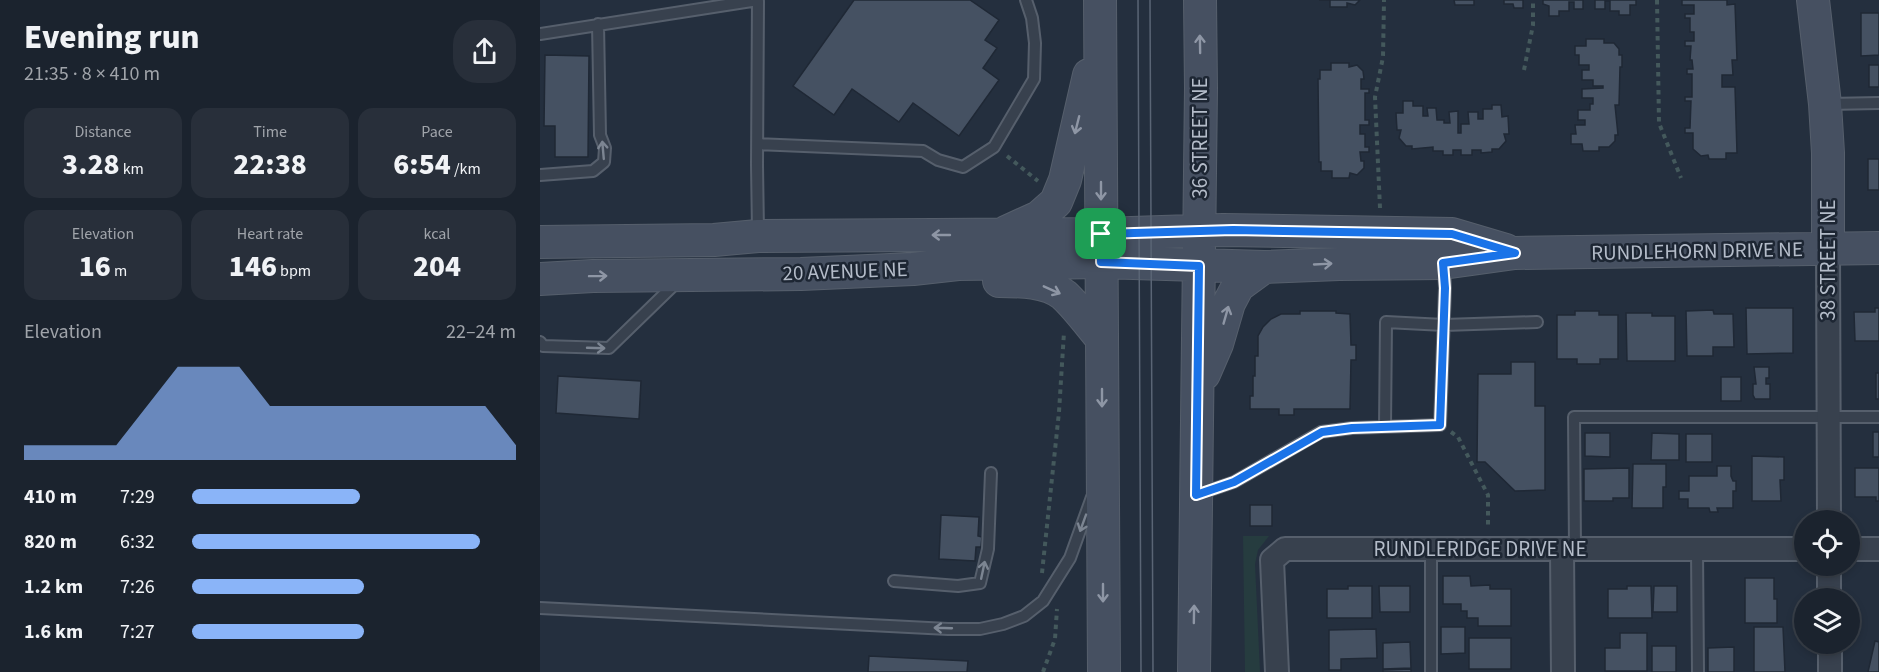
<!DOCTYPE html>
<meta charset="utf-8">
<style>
:root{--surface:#1b232e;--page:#282f3a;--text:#f1f3f6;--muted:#a0a4aa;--line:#39404a;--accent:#8ab4f8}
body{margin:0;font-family:"Source Sans 3",sans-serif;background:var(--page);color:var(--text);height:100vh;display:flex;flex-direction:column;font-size:22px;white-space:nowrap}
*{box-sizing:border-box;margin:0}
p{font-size:20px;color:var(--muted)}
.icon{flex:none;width:33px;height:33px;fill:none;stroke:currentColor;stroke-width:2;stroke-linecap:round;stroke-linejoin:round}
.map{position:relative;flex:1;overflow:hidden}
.sheet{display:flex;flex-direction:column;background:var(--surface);width:540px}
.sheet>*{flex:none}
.tools{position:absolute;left:1254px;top:510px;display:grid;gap:12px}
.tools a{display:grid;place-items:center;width:66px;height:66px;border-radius:50%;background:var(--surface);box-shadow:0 3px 9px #0003,0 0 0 2px var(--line);font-size:30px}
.pin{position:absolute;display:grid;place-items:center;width:51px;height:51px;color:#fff;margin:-26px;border-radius:12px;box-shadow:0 3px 9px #0006}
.round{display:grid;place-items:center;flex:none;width:63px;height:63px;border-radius:24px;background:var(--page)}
.overview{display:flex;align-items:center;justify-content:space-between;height:102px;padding:0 24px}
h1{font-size:33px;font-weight:800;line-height:45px}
.stats{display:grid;grid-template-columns:repeat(3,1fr);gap:9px;height:102px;padding:6px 24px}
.stats div{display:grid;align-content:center;border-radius:15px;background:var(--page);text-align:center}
.stats b{font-size:30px;font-weight:800}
.stats small{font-size:16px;font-weight:400}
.stats p{font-size:16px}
.chart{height:168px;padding:12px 24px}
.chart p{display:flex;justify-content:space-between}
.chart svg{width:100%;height:108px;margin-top:6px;fill:var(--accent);opacity:.7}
ul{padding:0 24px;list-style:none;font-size:20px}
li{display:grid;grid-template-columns:96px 72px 1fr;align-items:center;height:45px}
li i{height:15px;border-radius:8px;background:var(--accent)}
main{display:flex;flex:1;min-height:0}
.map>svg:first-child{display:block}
.green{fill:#263c3f}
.building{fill:#455162;stroke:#1f2835;stroke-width:1.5}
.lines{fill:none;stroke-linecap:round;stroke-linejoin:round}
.lane-casing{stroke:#565f6c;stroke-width:14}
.street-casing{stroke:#565f6c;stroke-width:26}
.secondary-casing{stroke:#565f6c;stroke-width:34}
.path{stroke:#44595c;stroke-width:4;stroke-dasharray:4.5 4.5;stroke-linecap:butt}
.lane{stroke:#38414e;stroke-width:10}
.street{stroke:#38414e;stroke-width:22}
.secondary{stroke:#465061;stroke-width:32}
.tram{stroke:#5a6575;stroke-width:1.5}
.oneway{stroke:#8e96a5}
.oneway2{stroke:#7c8592}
.route-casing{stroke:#fff;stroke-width:12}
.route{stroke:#1a73e8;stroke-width:8}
.labels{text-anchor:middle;stroke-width:5;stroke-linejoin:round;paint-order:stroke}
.street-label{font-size:21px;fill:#b4bcc9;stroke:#1d2633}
</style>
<main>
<section class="sheet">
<div class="overview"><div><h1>Evening run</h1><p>21:35 · 8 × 410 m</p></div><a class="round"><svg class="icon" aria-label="share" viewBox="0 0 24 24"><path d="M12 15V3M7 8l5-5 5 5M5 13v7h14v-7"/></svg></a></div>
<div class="stats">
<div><p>Distance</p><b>3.28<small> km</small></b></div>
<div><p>Time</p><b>22:38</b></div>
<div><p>Pace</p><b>6:54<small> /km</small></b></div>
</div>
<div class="stats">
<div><p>Elevation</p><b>16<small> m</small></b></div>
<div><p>Heart rate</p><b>146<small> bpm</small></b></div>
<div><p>kcal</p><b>204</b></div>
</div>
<div class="chart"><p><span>Elevation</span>22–24 m</p>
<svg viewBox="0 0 160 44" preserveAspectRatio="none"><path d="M0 44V38L10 38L20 38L30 38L40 22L50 6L60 6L70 6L80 22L90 22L100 22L110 22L120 22L130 22L140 22L150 22L160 38V44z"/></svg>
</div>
<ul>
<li><b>410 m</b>7:29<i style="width:52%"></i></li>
<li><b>820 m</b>6:32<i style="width:89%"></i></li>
<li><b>1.2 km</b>7:26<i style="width:53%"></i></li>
<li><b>1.6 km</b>7:27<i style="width:53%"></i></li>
</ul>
</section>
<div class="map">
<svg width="1339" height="672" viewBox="0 0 1339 672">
<rect width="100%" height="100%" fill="#242f3e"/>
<path class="green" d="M703,536H729L718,550L715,564L720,672H705Z"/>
<path class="building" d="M314,0H430L459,20L445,40L457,48L443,68L459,80L419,136L373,103L359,122L312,89L294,115L253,86Z
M779,0H820L815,5L807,3V7H790V0Z
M914,0H934V5H915Z
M964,0H983V8H974L973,4H964Z
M1003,0H1043V9H1034V2H1029V11H1019V16H1009V6L1003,4Z
M1055,0H1096V5H1090V15H1079V11H1070V1H1065V9H1055Z
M1142,0H1187V5L1195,4L1197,60H1192L1193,75H1182V87H1195L1197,153H1186V159H1169L1168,155L1161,156L1153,149V133H1145V128H1150L1151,101H1145V97H1152V74H1147V69H1153L1152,60H1150L1151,46H1145V41H1154V32H1150V18H1145V14H1154V5H1142Z
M1321,13H1339V55L1321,56Z
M1046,39H1064V43H1074L1079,49V55H1082V67H1080L1079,105H1075L1078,135H1075V141L1069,147H1059V151H1043L1042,144H1031V134H1036L1035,125H1045V120H1038V110H1050V104H1053V98H1042V89L1063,88V86H1053V80H1042V70H1049V65H1039V55H1035V46H1046Z
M5,55L49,56L48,157H15V126H4Z
M791,63H809V67L817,65L823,71L824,79H821V89H829V93H825V120H829V125H820V134H825V147H829V152H820L821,161H824V168L817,175L810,173L809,178H792V171H781V162H779L778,79H780V70H791Z
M1329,65H1339V87H1329Z
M863,101H873V106H883V116H888L887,108H896L897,120H904V123H910L909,112L918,111V133H921V124H929L928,112H938V119H943V109H952V105H961L962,117L968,116L969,134H964L966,141L959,149H952V152L941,153V150H932V155H921V150H913V155H903V151H893V147L872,149V146H866L859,138L861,130H857L856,113H863Z
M1328,159H1339V190H1328Z
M1206,308H1253V353L1207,354Z
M1335,308H1339V341H1315L1314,312H1335Z
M1173,310L1174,314H1193L1194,347H1173V356H1147L1146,311Z
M760,311H796V313L810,314L811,345H816V360H811L810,409H754V415H739V409H710V396H713V376H715V356H718V336L723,327L731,319L741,314H760Z
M1035,311H1059V315H1078V359H1060V364H1037V359H1017V315H1035Z
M1086,313H1112V316H1135V361H1087Z
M971,362H995V406H1005V490L975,491L945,462H937L938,374H971Z
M1214,367H1229V378H1226V384H1230V399H1215L1213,395V384H1216Z
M1336,373H1339V399H1336Z
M18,376L101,381L99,419L16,413Z
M1181,377H1201V401H1181Z
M1333,432H1339V457H1333Z
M1045,433H1070V457L1045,456Z
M1112,433L1139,434V460H1111Z
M1146,434H1172V462H1146Z
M1212,456L1244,457V480H1240L1241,501H1212Z
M1093,464H1126V487H1123V508H1092Z
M1177,466H1191V476L1193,481H1196V491H1193V508H1177L1178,512H1170L1169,508H1148V499H1139V491H1149V476H1177Z
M1089,468V498H1073V501H1044V469Z
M1315,468H1339V501H1336V497H1315Z
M710,505H732V526H710Z
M401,515L439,517L438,536L442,537L441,547H436L435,561L399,559Z
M903,576H930L931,586L950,585V589H971V626H938V618H927V611H921V604H903Z
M1205,578H1234V599H1237V623H1205Z
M808,586H832V618H787V589H808Z
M839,586H870V612H840Z
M1087,586H1111L1112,618H1068V589H1087Z
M1114,586H1137V612H1113Z
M901,627H925V653L901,654Z
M1214,627H1243L1245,672H1214Z
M836,629L837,658L801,659V670H789V630Z
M1080,633H1107V671H1065V648H1080Z
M929,638H971V669H929Z
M1335,641L1339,642V672H1328Z
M870,642L871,668L843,669V643Z
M1112,646H1136V672H1112Z
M1194,647V672H1168V648Z
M329,656L428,661L427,672H328Z
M871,669V672H843V670Z"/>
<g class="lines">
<defs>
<path id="lane" d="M218,0L217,165L218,232
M0,34L218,0
M1288,104L1339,103
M218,144L383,151L398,160L423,167L454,147L494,79L495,43L492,18L486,0
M0,175L53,171L64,162L65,148L60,135L58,24
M0,342L3,346L69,348L138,281
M845,427L846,322L904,325L997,322
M659,494L694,482L781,432L812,428L900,425L905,288L904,265
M891,549V672
M1035,549L1034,417H1339
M1157,549L1158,672
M354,581L418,586L440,583L448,549L451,473
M0,608L408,629H440L463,624L484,616L503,601L530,558L552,497"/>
<path id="street" d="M1288,249L1289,520
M1022,549L1023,672
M1310,549H1339
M1289,566V598
M1290,644V672
M737,672L732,560L745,549H1264"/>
<path id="secondary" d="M560,0L564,672
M1273,0L1285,104L1288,153V249
M466,232L499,217L516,202L525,180L549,75
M0,242L174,240L218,236L561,234L683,230L912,234L966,250
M0,279L53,276L261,274L373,269L418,264L561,262L724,267L799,264L903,263L975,253L1339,248
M459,281C480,281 507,281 524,295C538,308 550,325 562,339
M664,374L677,344L689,303L698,286L724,267
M654,672L661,88L660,0"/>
</defs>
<use href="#lane" class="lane-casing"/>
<use href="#street" class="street-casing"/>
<use href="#secondary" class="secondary-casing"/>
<path class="path" d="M1117,0L1119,123L1141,178
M984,70L993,25V0
M467,156L498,181
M840,208L835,97L843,57L844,0
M911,432L918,437L948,495V528
M502,573L519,412L524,332
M503,672L515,639L517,609"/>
<use href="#lane" class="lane"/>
<use href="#street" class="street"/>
<use href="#secondary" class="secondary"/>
<path class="tram" d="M598,0L601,672
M610,0L613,672"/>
</g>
<defs><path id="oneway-shaft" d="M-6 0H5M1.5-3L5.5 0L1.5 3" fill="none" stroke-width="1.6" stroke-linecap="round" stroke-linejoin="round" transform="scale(1.5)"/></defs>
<g class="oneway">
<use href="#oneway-shaft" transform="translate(660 44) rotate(-91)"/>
<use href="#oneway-shaft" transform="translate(537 125) rotate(104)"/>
<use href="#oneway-shaft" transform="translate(561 191) rotate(90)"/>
<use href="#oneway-shaft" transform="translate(401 235) rotate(180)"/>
<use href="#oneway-shaft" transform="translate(783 264) rotate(-3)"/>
<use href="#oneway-shaft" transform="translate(58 276) rotate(-1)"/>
<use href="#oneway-shaft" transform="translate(512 290) rotate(24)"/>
<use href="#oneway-shaft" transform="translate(686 315) rotate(-74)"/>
<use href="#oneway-shaft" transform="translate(562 398) rotate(90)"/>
<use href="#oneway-shaft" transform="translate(563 593) rotate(90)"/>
<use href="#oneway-shaft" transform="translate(654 614) rotate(-89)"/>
</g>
<g class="oneway2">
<use href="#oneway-shaft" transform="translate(63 150) rotate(-95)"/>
<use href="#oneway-shaft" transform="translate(56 348) rotate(2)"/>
<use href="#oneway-shaft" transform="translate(543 523) rotate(110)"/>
<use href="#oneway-shaft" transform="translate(443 570) rotate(-78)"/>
<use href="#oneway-shaft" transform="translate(403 628) rotate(-178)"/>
</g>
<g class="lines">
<defs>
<path id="route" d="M693,230L912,234L975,253L903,263L905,288L900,425L812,428L782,432L694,482L656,495L659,266L561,262V234Z"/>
</defs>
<use href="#route" class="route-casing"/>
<use href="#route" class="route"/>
</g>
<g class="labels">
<g class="street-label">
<text transform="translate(660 138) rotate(-90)" y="7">36 STREET NE</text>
<text transform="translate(1157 251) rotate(-1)" y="7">RUNDLEHORN DRIVE NE</text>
<text transform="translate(1288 260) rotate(-90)" y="7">38 STREET NE</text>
<text transform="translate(305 271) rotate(-2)" y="7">20 AVENUE NE</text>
<text x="940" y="556">RUNDLERIDGE DRIVE NE</text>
</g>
</g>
</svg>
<div class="tools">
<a><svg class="icon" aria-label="locate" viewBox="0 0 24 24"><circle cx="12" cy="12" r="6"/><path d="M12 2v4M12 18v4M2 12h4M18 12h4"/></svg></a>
<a><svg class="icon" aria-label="layers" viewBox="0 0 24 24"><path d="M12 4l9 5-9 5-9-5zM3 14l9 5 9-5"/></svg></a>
</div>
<div class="pin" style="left:561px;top:234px;background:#1e9e55"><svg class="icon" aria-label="arrive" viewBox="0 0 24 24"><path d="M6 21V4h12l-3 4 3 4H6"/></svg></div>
</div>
</main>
